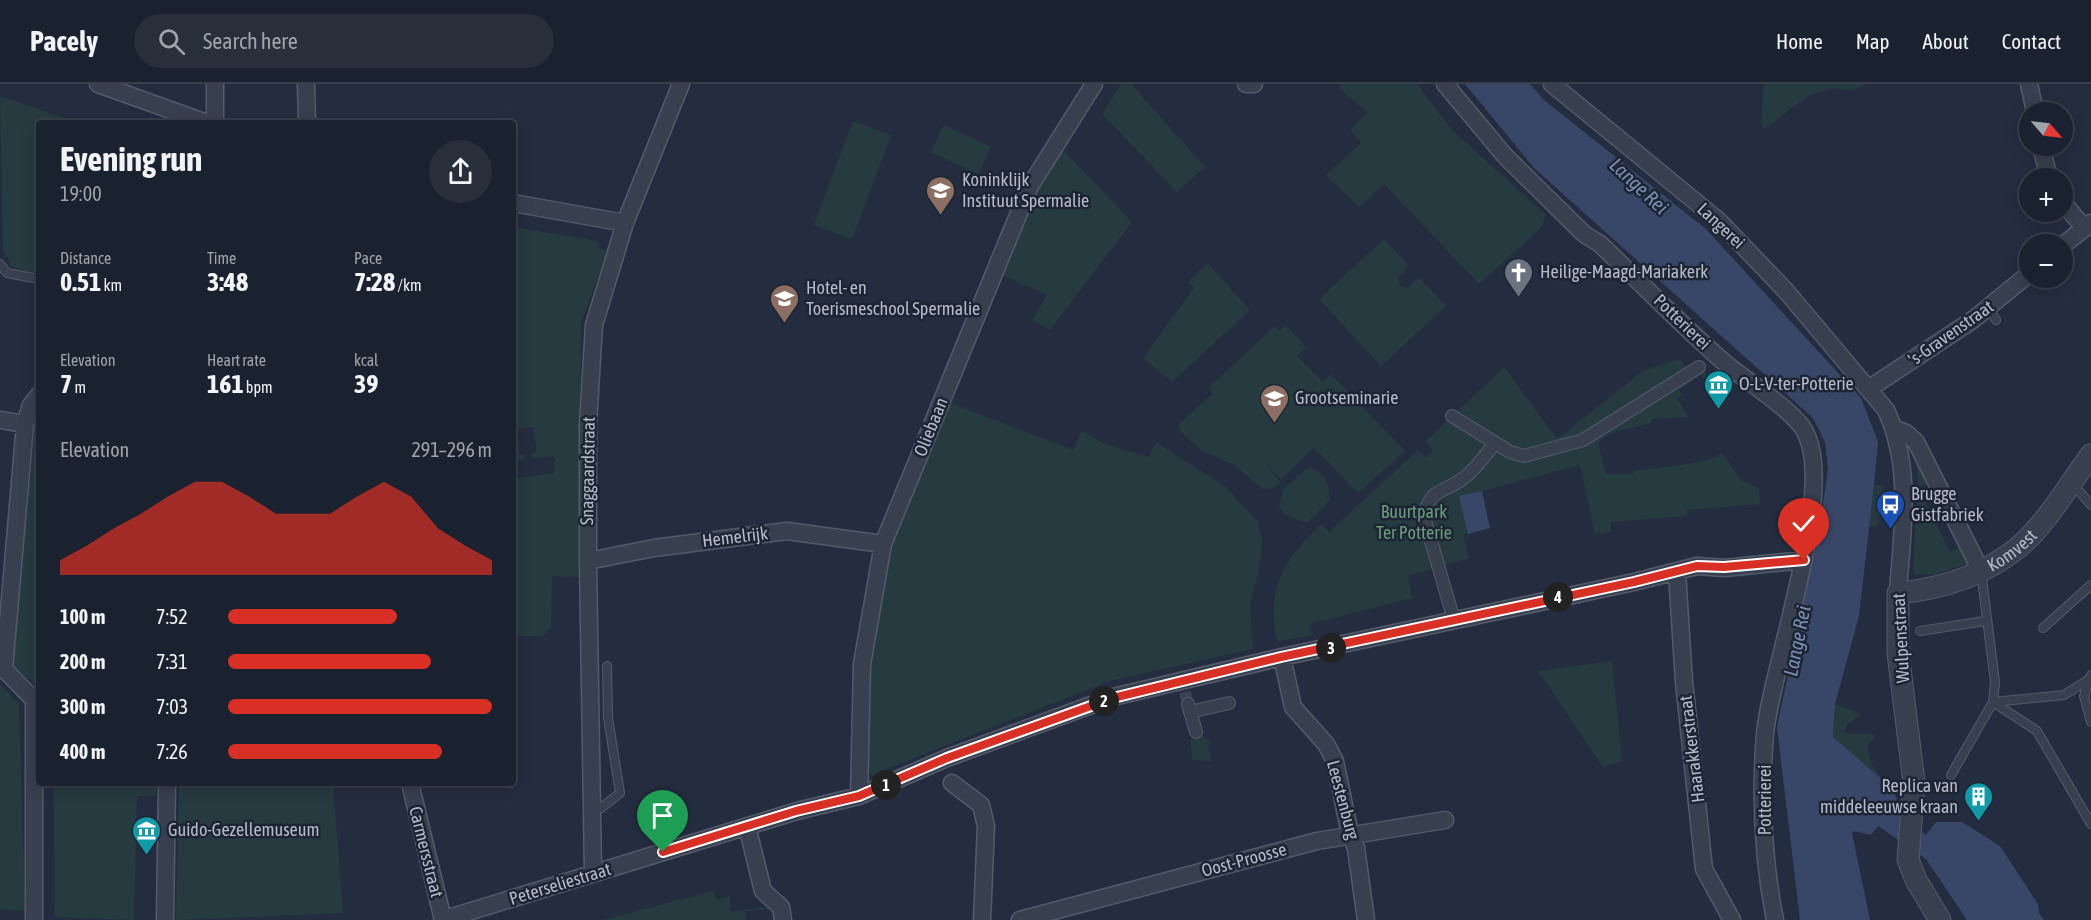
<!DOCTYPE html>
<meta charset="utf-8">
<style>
:root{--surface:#1b222f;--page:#282f3b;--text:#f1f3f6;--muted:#a0a4aa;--line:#393f4b;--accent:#d93025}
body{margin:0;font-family:"Asap Condensed",sans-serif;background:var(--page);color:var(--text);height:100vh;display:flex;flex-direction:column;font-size:22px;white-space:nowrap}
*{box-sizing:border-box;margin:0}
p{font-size:20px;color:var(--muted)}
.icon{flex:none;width:33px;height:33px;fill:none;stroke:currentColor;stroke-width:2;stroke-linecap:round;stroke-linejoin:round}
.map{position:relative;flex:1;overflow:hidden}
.sheet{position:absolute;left:36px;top:36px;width:480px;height:666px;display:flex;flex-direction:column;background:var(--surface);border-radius:6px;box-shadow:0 3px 15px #0003,0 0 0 2px var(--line)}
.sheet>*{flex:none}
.needle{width:39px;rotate:118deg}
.fabs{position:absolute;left:2019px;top:18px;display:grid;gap:12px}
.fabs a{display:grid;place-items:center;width:54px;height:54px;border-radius:50%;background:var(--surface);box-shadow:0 3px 15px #0003,0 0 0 2px var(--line);font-size:30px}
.pin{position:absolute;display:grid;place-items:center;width:51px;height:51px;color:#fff;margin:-62px -26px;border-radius:50% 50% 50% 0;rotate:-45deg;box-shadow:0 0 6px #0007}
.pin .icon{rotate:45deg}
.km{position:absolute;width:30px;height:30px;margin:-15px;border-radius:50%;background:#222;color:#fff;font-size:16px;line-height:30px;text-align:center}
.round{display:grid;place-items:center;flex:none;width:63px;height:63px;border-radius:32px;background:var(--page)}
.head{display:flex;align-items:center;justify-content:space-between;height:102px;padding:0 24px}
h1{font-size:33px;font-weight:700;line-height:45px}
.figures{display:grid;grid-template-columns:repeat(3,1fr);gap:9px;height:102px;padding:6px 24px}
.figures div{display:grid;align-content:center}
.figures b{font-size:26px;font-weight:700}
.figures small{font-size:16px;font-weight:400}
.figures p{font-size:16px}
.chart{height:168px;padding:12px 24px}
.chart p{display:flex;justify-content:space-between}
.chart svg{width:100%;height:108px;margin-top:6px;fill:var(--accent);opacity:.7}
ul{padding:0 24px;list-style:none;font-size:20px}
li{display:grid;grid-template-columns:96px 72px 1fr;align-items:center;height:45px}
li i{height:15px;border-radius:8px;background:var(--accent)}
header{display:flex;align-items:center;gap:36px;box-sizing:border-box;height:84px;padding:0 30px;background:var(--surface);border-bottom:2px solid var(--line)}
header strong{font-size:28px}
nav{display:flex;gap:33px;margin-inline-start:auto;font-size:21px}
.search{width:420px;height:54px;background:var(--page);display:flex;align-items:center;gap:15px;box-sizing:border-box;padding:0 21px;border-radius:33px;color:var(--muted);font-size:22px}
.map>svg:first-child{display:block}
.green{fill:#263b40}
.water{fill:#384767}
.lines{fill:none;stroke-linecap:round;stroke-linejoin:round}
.pedestrian-tunnel{stroke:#3a4254;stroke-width:12;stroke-dasharray:12 6;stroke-linecap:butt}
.service-casing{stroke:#535b6a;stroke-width:10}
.pedestrian-casing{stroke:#535b6a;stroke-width:14}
.minor-casing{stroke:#535b6a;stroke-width:19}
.tertiary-casing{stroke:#535b6a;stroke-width:23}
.service{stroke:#38404f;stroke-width:8}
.pedestrian{stroke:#38404f;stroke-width:12}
.minor{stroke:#38404f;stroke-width:16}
.tertiary{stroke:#38404f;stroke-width:21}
.route-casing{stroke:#fff;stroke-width:12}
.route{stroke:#d93025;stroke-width:8}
.labels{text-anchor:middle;stroke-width:5;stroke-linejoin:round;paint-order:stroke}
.poi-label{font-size:18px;fill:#b5bbca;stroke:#1d2534;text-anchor:start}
.street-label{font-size:18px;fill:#b5bbca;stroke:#1d2534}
.park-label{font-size:18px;fill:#6b9b7b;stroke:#1d2534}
.water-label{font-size:20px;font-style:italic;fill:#7c8eb2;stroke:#1d2534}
</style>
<header>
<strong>Pacely</strong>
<div class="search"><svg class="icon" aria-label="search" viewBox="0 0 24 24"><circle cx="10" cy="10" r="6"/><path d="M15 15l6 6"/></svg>Search here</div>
<nav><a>Home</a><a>Map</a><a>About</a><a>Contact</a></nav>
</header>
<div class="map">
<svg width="2091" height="836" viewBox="0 0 2091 836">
<rect width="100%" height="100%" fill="#242d3f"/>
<path class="green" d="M1121,0H1131L1205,83L1177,108L1102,30Z
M1343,0H1417L1452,46L1546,131L1541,144L1479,200L1384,100L1359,123L1326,91L1361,59L1350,46L1368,29L1338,3Z
M1764,0H1867C1845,11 1850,3 1830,5C1807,8 1783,32 1764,45L1761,39Z
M0,12L79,39H39V190L12,183L3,165Z
M853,37L891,51L852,155L814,141Z
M944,41L991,63L978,90L931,68Z
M1063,66L1132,138L1050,246L1032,236L1047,211L1003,191L1036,110Z
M513,143L598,157L599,165L607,166L581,239L580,493L552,492L551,543L543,552H513V395L554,389L553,378H556L554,372L533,374L532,369L537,368L533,343L516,345L520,371L524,370L525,375L513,377Z
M1384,155L1409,182L1398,194L1400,202L1407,204L1419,193L1446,222L1381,282L1319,215Z
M1207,179L1250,226L1172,298L1143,274L1194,204L1188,198Z
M1285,241L1306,263L1297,272L1323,298L1331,290L1405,367L1358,409L1314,364L1281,396L1255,369L1281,398L1274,404L1262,405L1235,381L1202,367L1180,347L1179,340L1212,310L1208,304L1275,242L1280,247Z
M1679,275L1688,284L1697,280L1707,291L1704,294L1701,290L1679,306L1682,311L1677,315L1689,333L1652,335L1651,339L1611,349L1598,359L1606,390H1633V387C1653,384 1706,381 1722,369L1741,396L1759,405L1760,420L1687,426V432L1611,438V448L1595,450L1580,381L1482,407L1490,444L1463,451L1469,474L1408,492L1412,514L1310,540L1312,551L1277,558C1267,502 1282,479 1321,440L1329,448L1418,366L1426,374L1434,366L1426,357L1504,283L1557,355L1643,287Z
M948,318L1073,366L1082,347L1105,360L1149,373L1156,358L1226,403L1258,438L1262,456L1259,487L1250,519L1253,565L1109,597L872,691L867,687L870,584L887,465Z
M39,327V424L36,433H38L36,455L39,456V605L13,581L29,382Z
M1919,377L1931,398L1918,404L1950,468L1964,461L1972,478L1936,490L1917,491L1913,486L1918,399L1916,378Z
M1308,384C1324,385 1330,402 1330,416L1307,439L1285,431L1279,422L1284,404Z
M1874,401L1883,402L1878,443L1869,442Z
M1612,577L1622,677L1603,683L1538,587Z
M0,600L19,621L25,827L0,825Z
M1835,620L1861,630L1847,641L1844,648C1854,653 1864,647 1874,651V655L1868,660C1867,677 1879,701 1899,698L1900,703L1892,707L1885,698L1833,653Z
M1203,652L1210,657L1211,660L1208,661L1212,677L1193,676L1190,656Z
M54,699H156V712H137L134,836L55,833Z
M179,699H333L343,829L176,836Z
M713,807L717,816L730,812V828L772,822L779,835H774L773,825L745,827L746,836H603Z"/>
<path class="water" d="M1465,0H1530L1544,16L1706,145L1861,314L1878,358L1874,401L1859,532L1835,620L1833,653L1885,698L1897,714L1891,723L1893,727L1926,751L1936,738H1962L2000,762L2038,820L2039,829L2044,836H1967L1926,775L1878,742L1871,751L1855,747L1852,749L1870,836H1800L1777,643L1820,439L1828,385L1825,358L1813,334L1534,84Z
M1482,407L1490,444L1468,450L1459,412Z"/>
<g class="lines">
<path class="pedestrian-tunnel" d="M1185,608L1188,620"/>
<defs>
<path id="service" d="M0,180L7,189L39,195
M1988,224L1996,236
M2071,398L2091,421
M2043,544L2091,501
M1920,547L1985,537
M2091,591L2084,612L2091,638
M1993,618L2037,647L2091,740
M1993,618L2064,611L2088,596
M1951,691L1993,618L1995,598L1981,487
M591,725L601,724L620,709L608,634L607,582"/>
<path id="pedestrian" d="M1452,332L1510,368L1524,372L1583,356L1699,283
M1454,536L1424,433C1430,401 1446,410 1466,392C1477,383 1486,371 1495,359
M1188,620L1196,648
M1190,628L1229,619"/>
<path id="minor" d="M98,0L207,39
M215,0V39
M306,0L307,39
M1246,0H1254
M1445,0L1505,72L1584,150L1600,160C1642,200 1682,242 1725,279C1745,296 1789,324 1802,343C1841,397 1771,582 1765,650C1760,712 1763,775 1775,836
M1552,0L1719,137L1786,207L1886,326C1913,385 1902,446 1898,509
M2029,0L2035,28
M2041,62L2049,94
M2062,117L2084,144
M513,119L625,139
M2062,162L2091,139
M1870,304L1974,235L2030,189
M0,336L25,340
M1895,345L1906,349L1916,358L1981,487
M588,477L654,464L787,447L883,460
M1677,488L1684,598L1704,785L1732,836
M1282,573L1293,623L1326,660L1335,677L1350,750L1356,764L1366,836
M410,699L443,836
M952,699L981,721L986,742L982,836
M859,712L862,580L883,460L1030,102L1094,0
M747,742L763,807L781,823L783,836
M593,790L588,477V340L594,241L625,139L681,0
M34,836V616L4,585L25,340L31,321L39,311
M165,836L167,699
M442,836L797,727L859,712L947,674L1113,613L1282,573L1634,498L1697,482L1724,484L1804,476
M1020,836L1317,757L1445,736"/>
<g id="tertiary">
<path id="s1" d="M1940,836L1916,796L1908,776L1914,698L1898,569V509C1942,505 1985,491 2020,462C2046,440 2070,399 2091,371"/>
</g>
</defs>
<use href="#service" class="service-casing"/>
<use href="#pedestrian" class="pedestrian-casing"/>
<use href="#minor" class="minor-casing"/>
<use href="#tertiary" class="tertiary-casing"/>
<use href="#service" class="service"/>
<use href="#pedestrian" class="pedestrian"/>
<use href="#minor" class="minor"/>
<use href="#tertiary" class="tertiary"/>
</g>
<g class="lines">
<defs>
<path id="route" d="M663,768L796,727L859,712L947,674L1113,614L1281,573L1634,498L1697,482L1724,483L1804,476"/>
</defs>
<use href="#route" class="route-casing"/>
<use href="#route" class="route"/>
</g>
<defs>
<symbol id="school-pin" viewBox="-11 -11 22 30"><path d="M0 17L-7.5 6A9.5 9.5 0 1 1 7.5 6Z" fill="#8d6e63" stroke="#1d2534"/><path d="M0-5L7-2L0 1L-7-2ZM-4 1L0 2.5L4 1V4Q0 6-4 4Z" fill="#fff"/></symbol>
<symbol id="church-pin" viewBox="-11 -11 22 30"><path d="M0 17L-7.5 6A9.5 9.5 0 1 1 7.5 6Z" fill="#6b7280" stroke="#1d2534"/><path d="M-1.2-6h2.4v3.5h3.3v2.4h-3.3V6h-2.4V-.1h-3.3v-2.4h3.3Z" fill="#fff"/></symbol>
<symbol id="museum-pin" viewBox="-11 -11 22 30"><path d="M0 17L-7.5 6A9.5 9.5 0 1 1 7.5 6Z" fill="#0f9aa8" stroke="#1d2534"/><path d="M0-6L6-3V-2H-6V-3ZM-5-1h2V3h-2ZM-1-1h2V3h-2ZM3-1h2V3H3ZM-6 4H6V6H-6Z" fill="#fff"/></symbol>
<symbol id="university-pin" viewBox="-11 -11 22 30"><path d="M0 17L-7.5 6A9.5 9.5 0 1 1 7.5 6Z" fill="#8d6e63" stroke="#1d2534"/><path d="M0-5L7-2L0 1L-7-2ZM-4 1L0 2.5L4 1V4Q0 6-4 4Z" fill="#fff"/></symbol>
<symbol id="bus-pin" viewBox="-11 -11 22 30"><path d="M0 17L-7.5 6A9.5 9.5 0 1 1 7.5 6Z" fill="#1a4fb4" stroke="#1d2534"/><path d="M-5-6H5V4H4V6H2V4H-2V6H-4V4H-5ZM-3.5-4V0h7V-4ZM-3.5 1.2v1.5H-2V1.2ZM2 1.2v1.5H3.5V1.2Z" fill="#fff"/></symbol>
<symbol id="building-pin" viewBox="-11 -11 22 30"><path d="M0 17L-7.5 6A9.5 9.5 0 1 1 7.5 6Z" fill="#0f9aa8" stroke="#1d2534"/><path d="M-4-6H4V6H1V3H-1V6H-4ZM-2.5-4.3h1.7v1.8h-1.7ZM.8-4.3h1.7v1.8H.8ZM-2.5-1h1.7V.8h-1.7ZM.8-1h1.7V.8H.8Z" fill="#fff"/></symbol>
</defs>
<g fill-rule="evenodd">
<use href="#school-pin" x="924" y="90" width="33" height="45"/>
<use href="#church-pin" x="1502" y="172" width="33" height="45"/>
<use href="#school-pin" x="768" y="198" width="33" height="45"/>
<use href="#museum-pin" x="1702" y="284" width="33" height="45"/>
<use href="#university-pin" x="1258" y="298" width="33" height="45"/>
<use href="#bus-pin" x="1874" y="404" width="33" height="45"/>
<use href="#building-pin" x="1962" y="696" width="33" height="45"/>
<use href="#museum-pin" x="130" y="730" width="33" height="45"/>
</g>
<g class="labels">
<g class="poi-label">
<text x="962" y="102">Koninklijk<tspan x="962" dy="21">Instituut Spermalie</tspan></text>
<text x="1540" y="194">Heilige-Maagd-Mariakerk</text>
<text x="806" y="210">Hotel- en<tspan x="806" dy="21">Toerismeschool Spermalie</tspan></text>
<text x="1739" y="306">O-L-V-ter-Potterie</text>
<text x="1295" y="320">Grootseminarie</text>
<text x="1911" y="416">Brugge<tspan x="1911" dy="21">Gistfabriek</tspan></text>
<text x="1958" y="708" text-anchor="end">Replica van<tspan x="1958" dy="21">middeleeuwse kraan</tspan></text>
<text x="168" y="752">Guido-Gezellemuseum</text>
</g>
<g class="street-label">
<text transform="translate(1721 142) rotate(43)" y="6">Langerei</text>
<text transform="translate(1682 238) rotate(44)" y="6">Potterierei</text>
<text transform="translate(1951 249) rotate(-35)" y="6">'s-Gravenstraat</text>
<text transform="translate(931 343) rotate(-68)" y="6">Oliebaan</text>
<text transform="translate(588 387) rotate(-89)" y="6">Snaggaardstraat</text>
<text transform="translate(735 453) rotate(-7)" y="6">Hemelrijk</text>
<text dy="6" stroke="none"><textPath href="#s1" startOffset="460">Komvest</textPath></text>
<text transform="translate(1901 554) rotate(-93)" y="6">Wulpenstraat</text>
<text transform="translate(1692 665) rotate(-97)" y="6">Haarakkerstraat</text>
<text transform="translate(1343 716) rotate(75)" y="6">Leestenburg</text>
<text transform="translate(1765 716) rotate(-90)" y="6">Potterierei</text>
<text transform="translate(426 768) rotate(76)" y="6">Carmersstraat</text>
<text transform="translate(1244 776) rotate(-15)" y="6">Oost-Proosse</text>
<text transform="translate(560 800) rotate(-17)" y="6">Peterseliestraat</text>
</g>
<g class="park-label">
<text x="1414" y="434">Buurtpark<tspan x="1414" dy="21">Ter Potterie</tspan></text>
</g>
<g class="water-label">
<text transform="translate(1639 102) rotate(43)" y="7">Lange Rei</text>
<text transform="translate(1797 557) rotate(-79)" y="7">Lange Rei</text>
</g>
</g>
</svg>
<div class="fabs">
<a><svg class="needle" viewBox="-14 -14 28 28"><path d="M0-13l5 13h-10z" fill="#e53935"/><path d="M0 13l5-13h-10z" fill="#a0a4aa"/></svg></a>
<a>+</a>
<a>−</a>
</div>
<div class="pin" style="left:663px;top:768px;background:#1e9e55"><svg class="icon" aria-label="arrive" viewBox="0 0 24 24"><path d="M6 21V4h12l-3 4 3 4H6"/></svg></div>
<div class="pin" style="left:1804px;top:476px;background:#d93025"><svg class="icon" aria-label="check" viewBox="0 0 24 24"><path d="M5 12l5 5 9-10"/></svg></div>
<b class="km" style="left:886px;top:701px">1</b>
<b class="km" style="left:1104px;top:617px">2</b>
<b class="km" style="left:1331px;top:564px">3</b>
<b class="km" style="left:1558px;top:513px">4</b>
<section class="sheet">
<div class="head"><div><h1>Evening run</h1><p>19:00</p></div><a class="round"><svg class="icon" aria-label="share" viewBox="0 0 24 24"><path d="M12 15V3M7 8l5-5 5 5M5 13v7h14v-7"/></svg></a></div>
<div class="figures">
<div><p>Distance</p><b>0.51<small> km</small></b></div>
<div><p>Time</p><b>3:48</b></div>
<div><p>Pace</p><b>7:28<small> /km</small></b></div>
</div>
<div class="figures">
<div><p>Elevation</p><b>7<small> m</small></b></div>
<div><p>Heart rate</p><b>161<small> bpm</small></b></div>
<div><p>kcal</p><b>39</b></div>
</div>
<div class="chart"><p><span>Elevation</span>291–296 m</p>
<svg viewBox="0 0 160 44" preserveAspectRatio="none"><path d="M0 44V38L10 32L20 25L30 19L40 12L50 6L60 6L70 12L80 19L90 19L100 19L110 12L120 6L130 12L140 25L150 32L160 38V44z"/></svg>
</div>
<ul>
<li><b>100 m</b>7:52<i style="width:64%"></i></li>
<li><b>200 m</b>7:31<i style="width:77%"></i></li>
<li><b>300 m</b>7:03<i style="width:100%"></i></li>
<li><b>400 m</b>7:26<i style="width:81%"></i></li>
</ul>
</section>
</div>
